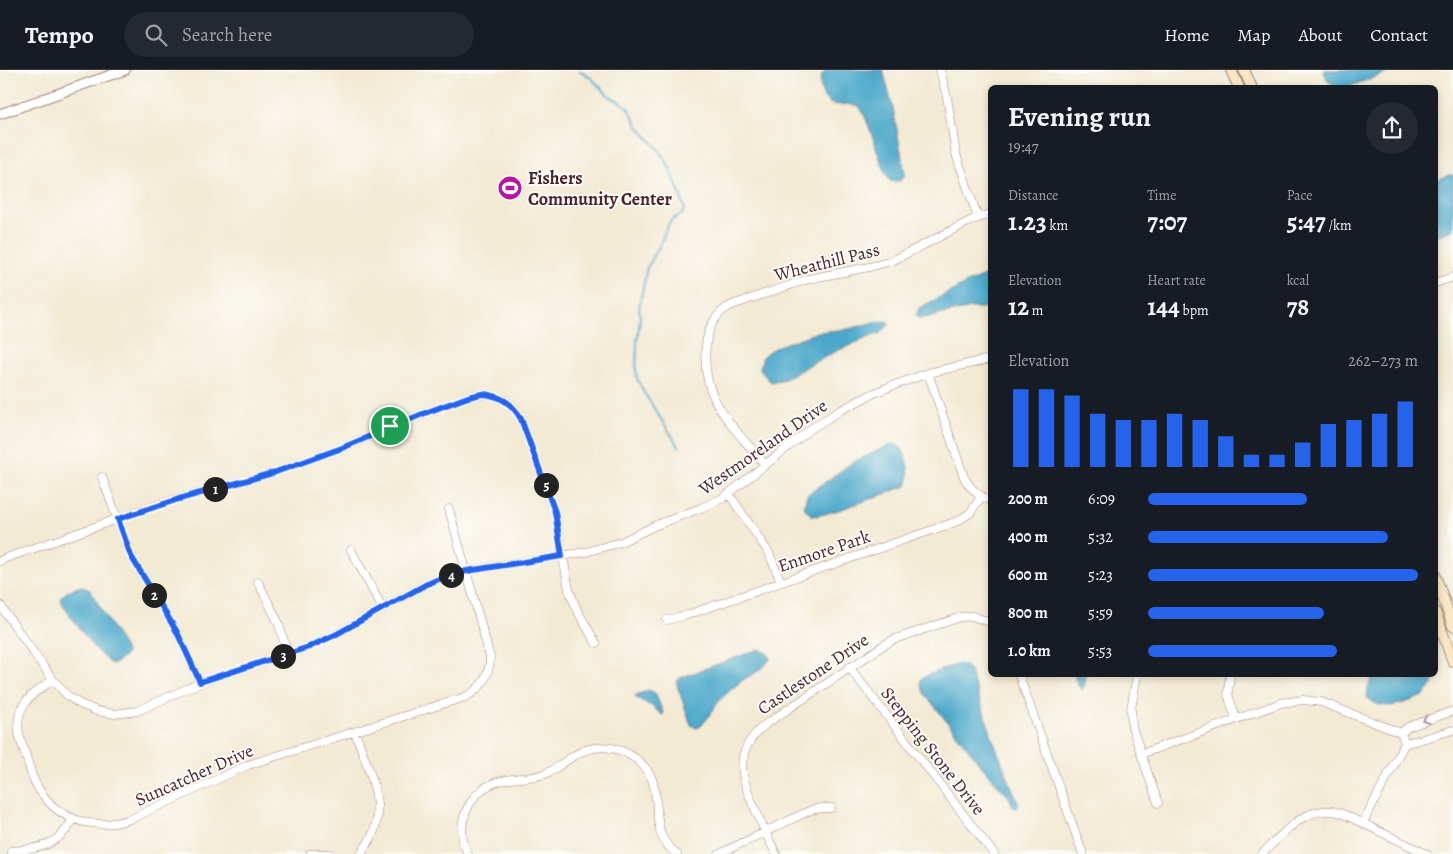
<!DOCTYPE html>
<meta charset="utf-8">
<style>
:root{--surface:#171b24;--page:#242831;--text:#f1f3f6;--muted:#9ea1a6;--line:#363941;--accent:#2563eb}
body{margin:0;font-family:Alegreya,serif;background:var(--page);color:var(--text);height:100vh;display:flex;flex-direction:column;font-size:19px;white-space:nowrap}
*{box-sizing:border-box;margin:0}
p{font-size:16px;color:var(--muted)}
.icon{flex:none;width:28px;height:28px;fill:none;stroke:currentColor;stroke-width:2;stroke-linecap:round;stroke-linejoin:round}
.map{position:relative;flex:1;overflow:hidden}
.panel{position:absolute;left:988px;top:15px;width:450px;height:592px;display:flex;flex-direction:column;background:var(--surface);border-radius:8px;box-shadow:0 2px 8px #0003}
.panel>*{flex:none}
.pin{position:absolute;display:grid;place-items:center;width:42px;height:42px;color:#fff;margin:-21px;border:2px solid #fff;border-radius:50%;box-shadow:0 1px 5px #0007}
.km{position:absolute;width:25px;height:25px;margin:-12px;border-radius:50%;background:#222;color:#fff;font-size:14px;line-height:25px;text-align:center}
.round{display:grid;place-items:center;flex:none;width:52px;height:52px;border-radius:26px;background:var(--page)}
.head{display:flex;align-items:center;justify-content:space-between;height:85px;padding:0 20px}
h1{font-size:28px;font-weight:700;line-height:38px}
.figures{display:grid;grid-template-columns:repeat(3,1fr);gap:8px;height:85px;padding:5px 20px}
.figures div{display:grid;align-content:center}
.figures b{font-size:25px;font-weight:700}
.figures small{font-size:14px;font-weight:400}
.figures p{font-size:14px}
.chart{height:140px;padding:10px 20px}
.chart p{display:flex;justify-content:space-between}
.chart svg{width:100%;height:90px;margin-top:5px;stroke:var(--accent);stroke-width:6}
ul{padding:0 20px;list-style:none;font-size:16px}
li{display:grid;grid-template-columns:80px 60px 1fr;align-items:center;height:38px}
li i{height:12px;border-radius:6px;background:var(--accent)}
header{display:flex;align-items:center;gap:30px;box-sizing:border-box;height:70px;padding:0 25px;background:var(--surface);border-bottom:1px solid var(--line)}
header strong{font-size:24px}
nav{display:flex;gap:28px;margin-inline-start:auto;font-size:18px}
.search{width:350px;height:45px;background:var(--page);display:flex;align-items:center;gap:12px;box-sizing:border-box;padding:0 18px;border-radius:28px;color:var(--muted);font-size:19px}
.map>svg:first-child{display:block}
.water{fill:#4ca8ca;stroke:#4b647a}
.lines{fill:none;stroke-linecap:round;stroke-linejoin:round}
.stream{stroke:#4ca8ca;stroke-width:2}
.minor-casing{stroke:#9e8480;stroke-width:9}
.tertiary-casing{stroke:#9e8480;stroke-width:11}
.secondary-casing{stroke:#9e8480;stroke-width:12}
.minor{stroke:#fff;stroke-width:8}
.tertiary{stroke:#fff;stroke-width:9}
.secondary{stroke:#fbe7c3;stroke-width:10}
.oneway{stroke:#ae9aa0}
.route-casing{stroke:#fff;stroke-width:10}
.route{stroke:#2563eb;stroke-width:6}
.labels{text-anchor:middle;stroke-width:4;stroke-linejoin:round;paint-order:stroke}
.poi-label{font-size:18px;font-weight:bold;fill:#4a1f2b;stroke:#fdfcf7;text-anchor:start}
.street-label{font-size:18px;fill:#4a1f2b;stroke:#fdfcf7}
</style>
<header>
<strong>Tempo</strong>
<div class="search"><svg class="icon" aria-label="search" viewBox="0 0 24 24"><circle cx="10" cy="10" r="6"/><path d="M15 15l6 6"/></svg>Search here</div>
<nav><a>Home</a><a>Map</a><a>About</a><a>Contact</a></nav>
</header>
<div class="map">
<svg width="1453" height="784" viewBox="0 0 1453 784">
<rect width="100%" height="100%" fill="#fdfcf7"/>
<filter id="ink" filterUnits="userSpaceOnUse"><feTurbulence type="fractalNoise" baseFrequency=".02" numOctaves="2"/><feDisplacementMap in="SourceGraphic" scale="10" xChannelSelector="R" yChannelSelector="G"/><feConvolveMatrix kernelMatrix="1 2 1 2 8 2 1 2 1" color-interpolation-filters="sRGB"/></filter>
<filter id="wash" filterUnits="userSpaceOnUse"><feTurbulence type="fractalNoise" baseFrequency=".0096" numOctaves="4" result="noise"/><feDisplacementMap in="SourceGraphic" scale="20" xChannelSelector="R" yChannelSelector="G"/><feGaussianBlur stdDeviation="1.12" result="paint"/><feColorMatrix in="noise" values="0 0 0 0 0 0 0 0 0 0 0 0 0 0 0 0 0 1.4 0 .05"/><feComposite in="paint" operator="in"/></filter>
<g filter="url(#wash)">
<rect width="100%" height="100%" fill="#f3ead4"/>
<path class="water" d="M826,0H883L893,38L905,104L901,110L893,112L889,110C877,87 873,60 860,37C844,29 827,45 821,18C819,10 820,6 826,0Z
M1323,0H1395L1348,17H1335L1328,11Z
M1449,105H1453V160L1435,166V110Z
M990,204V235L982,238H971L925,248H919L916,246L919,238L971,211Z
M885,251L890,253L887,257L879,264L869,267L839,280L815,292L785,309L771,312L764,305L760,298L763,286L769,281L778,276L818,262L849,259L874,252Z
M892,374C895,374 898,375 900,377C907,383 911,409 907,416L842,439L817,446L811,445L805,439L804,434L807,425L853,392Z
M81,516L90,520L125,579L126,583L124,587L114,594L109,593L94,578L64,537L60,528L68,521Z
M759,579L767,583L770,588C765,600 750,605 740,612C733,618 725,625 719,631C713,640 708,649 700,657L696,658L691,655L677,615V611L680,608Z
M1435,591C1439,604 1434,617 1423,626C1405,633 1384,643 1367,628L1368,618L1373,605H1435Z
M959,594C966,595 968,597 971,604L995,675L1019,735L1016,739L1013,736L1009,727L988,704L925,624L921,615V609C933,602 945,598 959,594Z
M1074,605H1086L1085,614L1082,620L1078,616Z
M649,620L655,623L664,644L662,645L653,637L635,627L636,625Z"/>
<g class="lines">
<path class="stream" d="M578,0C589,4 598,15 607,24C613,29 621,31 626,36C632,42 634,50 638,56C644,65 652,71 658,79C671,97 678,118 685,139L682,144L672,150L669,153L659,177L652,187L651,192L647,197L639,239L640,249L637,271L636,302L637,308L643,321L679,377"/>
</g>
</g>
<g filter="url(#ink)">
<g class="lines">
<defs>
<path id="minor" d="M940,0L947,27L956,84L978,148
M1435,213L1453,207
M928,303L964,407C970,419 978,426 990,430
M765,395C733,355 700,331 706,275C708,257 715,243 732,235L808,209L869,197L892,191L970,151L990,144
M102,407L131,486L177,562L200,612
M729,424L769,483L781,512
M351,480L383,539
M0,491L6,488L166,432L273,403L342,378L425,343L474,325H492L505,330L513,336L521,349L555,442L569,520L577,540L596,573
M258,512L278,552L288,584
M0,535L53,610L68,626L80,634L97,641L115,644L137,641L204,611L309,577L335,565L425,515L441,508L467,501L586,482L621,472L654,456L701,438L723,428L812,358L841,340L872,324L889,317L928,303L990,289
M667,550L687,545L958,451L970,443L981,427
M849,597L994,784
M1019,605L1083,784
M1137,605L1131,639L1132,657L1158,733
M1230,605L1228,624L1236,649
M53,610C43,617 30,624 24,635C13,652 20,669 26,686C30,700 34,714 43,725C64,754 101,760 133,748L248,695L465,627C481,620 490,605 490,587L449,439
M355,662C366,694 386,730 373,764C370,771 365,777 361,784
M1401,663L1408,657L1453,641
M1405,673L1419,670L1453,660
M1141,684L1281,633L1303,630L1321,632L1401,663L1405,673
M1363,753L1405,673
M11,781C39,779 59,776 73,749
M310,784H331
M468,784C454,757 467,722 497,712C512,707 529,709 545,704C557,699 566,690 577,684C593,675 613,675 628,684C677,710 639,759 677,784
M719,784L811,740L822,738H831
M776,784C769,770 762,756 756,741C740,707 732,681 766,654L884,575L895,569L961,547L972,546L990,552
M1262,784C1284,763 1307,732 1341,743L1427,784"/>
<path id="tertiary" d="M0,44L125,0"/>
<path id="secondary" d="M1231,0L1239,18
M1244,0L1252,18
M1435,505L1453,556
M1435,542L1453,592"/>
</defs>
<use href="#minor" class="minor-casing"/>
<use href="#tertiary" class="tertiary-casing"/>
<use href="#secondary" class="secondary-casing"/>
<use href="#minor" class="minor"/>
<use href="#tertiary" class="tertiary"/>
<use href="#secondary" class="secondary"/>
</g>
<defs><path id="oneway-chevron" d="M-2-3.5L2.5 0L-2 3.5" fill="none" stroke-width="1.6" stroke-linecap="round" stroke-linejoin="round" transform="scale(1.25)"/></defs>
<use class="oneway" href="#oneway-chevron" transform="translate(1426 650) rotate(160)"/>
</g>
<g class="lines" filter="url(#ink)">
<defs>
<path id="route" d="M482,324C500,325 513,334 521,349L555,442L562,486L467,501L446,506L425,515L335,565L309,577L200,612L177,562L131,486L118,449L179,429L273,403L342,378L425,343L468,327Z"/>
</defs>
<use href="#route" class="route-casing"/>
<use href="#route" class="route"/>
</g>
<defs>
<symbol id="stadium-disc" viewBox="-11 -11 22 22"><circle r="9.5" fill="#b5179e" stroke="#fdfcf7"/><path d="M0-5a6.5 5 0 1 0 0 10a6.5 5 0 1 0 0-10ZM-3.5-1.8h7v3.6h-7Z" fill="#fff"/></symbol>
</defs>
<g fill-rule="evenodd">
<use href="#stadium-disc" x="496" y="104" width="28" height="28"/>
</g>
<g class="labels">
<g class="poi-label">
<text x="528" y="114">Fishers<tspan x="528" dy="21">Community Center</tspan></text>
</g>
<g class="street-label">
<text transform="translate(827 192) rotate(-14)" y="6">Wheathill Pass</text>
<text transform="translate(763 377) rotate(-35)" y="6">Westmoreland Drive</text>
<text transform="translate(824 481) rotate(-19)" y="6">Enmore Park</text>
<text transform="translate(813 604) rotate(-34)" y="6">Castlestone Drive</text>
<text transform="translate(933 681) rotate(52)" y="6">Stepping Stone Drive</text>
<text transform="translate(194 705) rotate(-24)" y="6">Suncatcher Drive</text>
</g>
</g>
</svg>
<div class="pin" style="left:390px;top:356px;background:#1e9e55"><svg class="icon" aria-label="arrive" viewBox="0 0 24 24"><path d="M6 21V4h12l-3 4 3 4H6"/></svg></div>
<b class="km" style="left:215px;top:419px">1</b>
<b class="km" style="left:154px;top:525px">2</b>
<b class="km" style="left:283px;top:586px">3</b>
<b class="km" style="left:451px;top:505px">4</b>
<b class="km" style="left:546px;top:415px">5</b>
<section class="panel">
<div class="head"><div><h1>Evening run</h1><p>19:47</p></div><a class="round"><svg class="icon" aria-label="share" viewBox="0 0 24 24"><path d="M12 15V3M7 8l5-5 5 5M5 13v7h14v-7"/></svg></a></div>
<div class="figures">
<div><p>Distance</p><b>1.23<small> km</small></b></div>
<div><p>Time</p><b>7:07</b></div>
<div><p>Pace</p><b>5:47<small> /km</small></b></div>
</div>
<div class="figures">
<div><p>Elevation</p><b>12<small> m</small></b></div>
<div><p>Heart rate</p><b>144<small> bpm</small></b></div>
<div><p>kcal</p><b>78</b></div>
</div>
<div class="chart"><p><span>Elevation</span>262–273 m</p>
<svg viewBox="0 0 160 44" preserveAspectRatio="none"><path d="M5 44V6M15 44V6M25 44V9M35 44V18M45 44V21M55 44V21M65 44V18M75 44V21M85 44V29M95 44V38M105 44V38M115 44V32M125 44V23M135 44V21M145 44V18M155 44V12"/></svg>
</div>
<ul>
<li><b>200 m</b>6:09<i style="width:59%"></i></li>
<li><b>400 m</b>5:32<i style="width:89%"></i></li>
<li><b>600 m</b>5:23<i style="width:100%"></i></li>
<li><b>800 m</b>5:59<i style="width:65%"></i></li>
<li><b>1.0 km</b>5:53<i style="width:70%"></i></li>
</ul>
</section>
</div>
